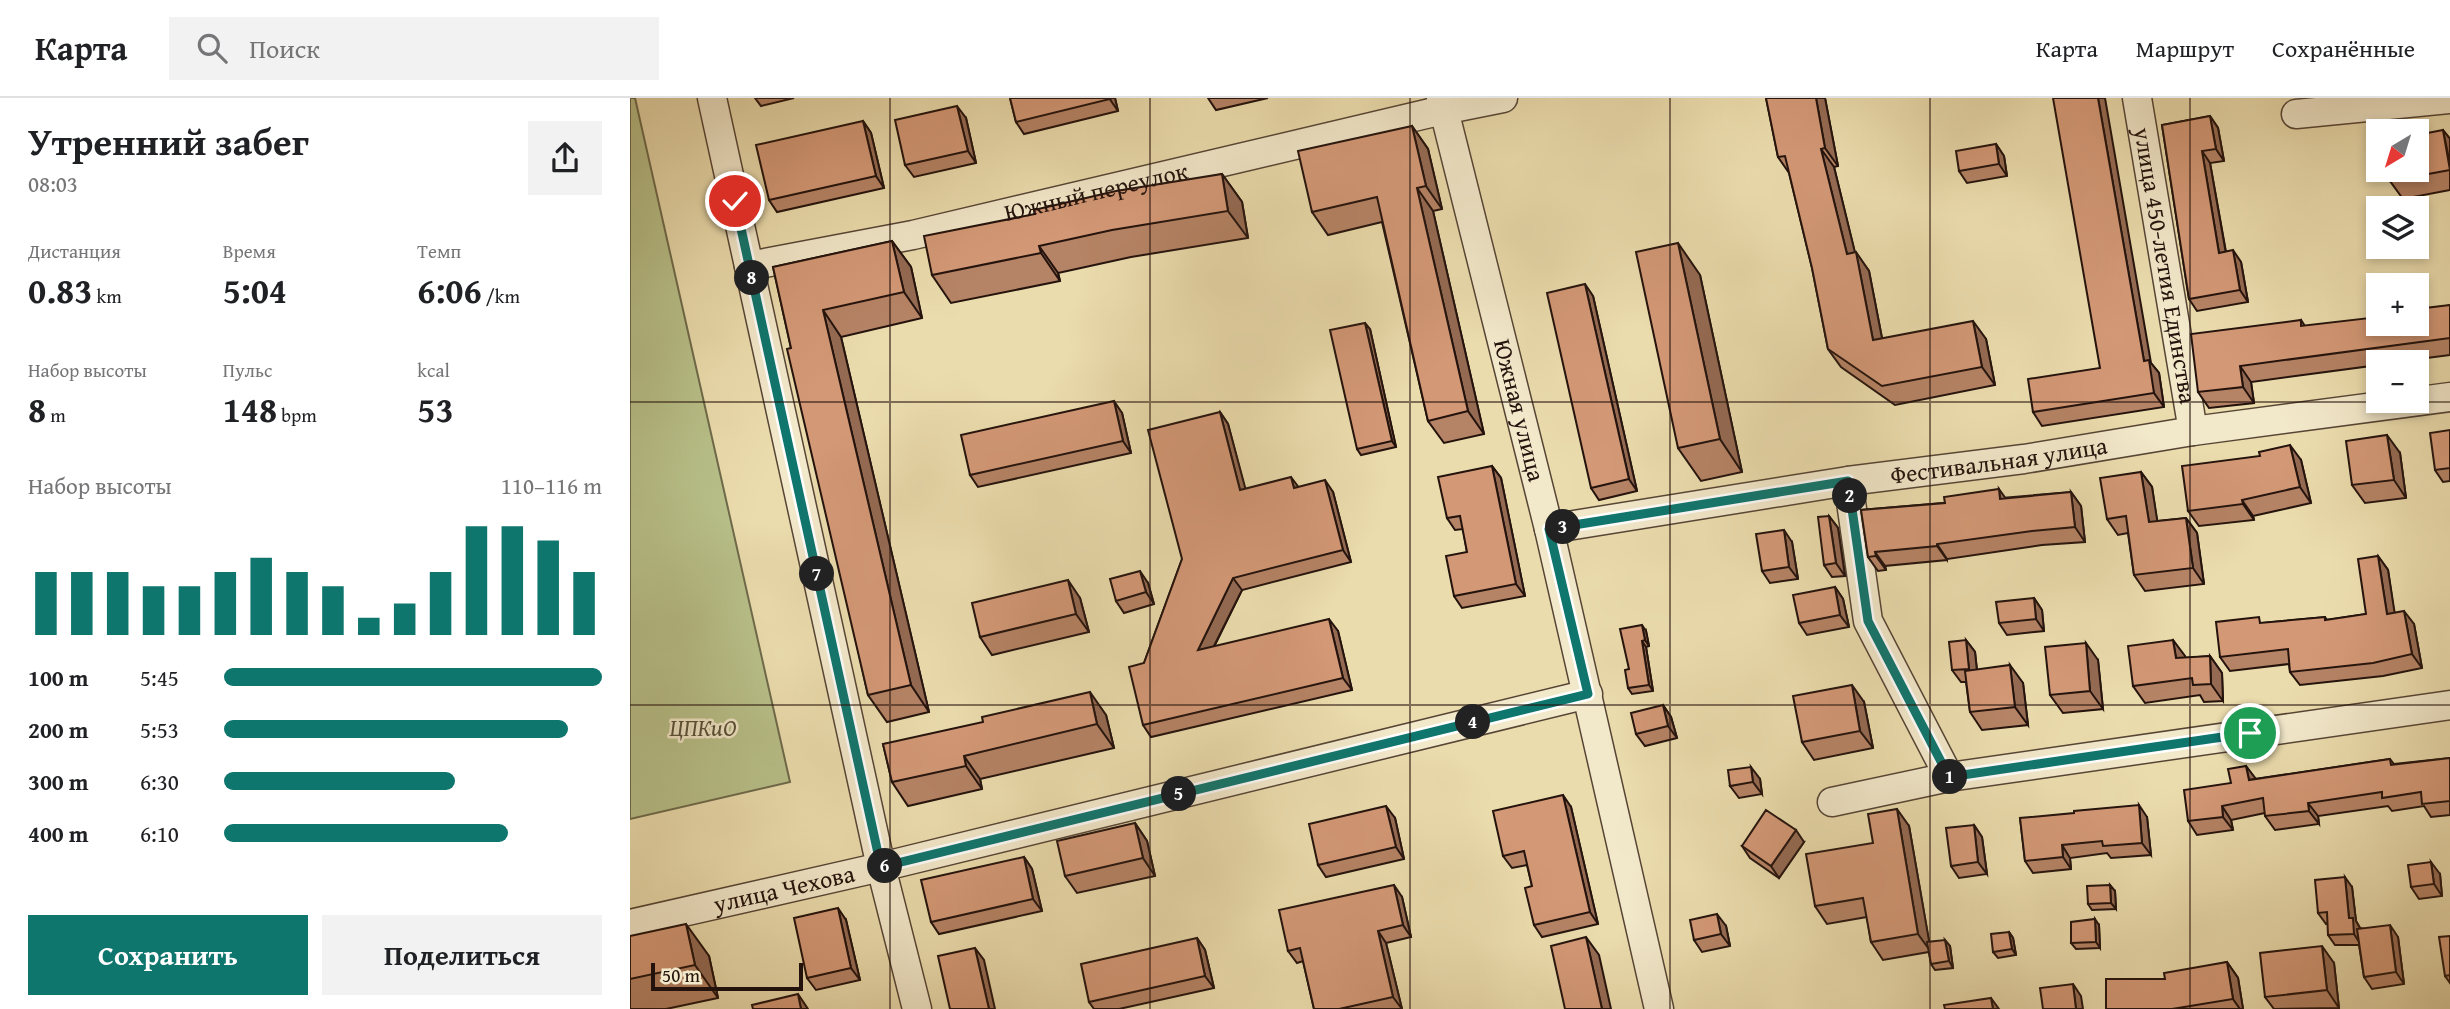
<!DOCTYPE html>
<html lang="ru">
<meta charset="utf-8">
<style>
:root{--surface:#fff;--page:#f2f2f2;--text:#202124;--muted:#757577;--line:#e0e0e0;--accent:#0f766e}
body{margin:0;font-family:"Gentium Book Plus",serif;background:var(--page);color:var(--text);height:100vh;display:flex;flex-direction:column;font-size:26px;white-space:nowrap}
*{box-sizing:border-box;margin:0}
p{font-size:23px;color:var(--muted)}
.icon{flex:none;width:38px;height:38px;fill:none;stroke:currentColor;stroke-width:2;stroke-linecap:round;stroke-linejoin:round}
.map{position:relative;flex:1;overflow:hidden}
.side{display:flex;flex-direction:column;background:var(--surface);width:630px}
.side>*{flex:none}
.needle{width:46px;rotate:218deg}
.controls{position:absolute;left:1736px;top:21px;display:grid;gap:14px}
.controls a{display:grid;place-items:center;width:63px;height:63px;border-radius:0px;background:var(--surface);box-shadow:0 4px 10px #0003;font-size:35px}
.scale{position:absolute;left:21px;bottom:18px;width:152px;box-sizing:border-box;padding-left:7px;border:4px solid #24130d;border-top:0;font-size:19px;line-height:24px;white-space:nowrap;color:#24130d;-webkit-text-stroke:5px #f2e8ca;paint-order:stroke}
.pin{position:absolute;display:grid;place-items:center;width:60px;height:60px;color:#fff;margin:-30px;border:4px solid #fff;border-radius:50%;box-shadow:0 2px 7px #0007}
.km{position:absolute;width:35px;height:35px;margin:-18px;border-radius:50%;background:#222;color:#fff;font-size:19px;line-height:35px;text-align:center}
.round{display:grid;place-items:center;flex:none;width:74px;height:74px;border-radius:0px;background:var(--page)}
.overview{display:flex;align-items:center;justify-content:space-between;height:119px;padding:0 28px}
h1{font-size:38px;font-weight:700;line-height:52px}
.stats{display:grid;grid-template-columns:repeat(3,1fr);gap:10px;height:119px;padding:7px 28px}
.stats div{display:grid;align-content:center}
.stats b{font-size:35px;font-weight:700}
.stats small{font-size:19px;font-weight:400}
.stats p{font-size:19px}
.chart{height:196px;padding:14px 28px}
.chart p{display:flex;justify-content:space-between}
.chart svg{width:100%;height:126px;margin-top:7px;stroke:var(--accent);stroke-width:6}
.primary-button{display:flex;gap:14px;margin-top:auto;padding:14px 28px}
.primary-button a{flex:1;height:80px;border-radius:0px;background:var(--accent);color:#fff;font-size:28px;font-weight:700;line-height:80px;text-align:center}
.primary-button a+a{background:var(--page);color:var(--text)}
ul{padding:0 28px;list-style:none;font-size:23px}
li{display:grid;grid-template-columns:112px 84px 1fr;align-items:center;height:52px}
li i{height:18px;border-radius:9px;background:var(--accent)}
header{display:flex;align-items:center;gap:42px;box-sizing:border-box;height:98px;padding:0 35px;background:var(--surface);border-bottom:2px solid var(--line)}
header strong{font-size:33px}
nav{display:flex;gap:38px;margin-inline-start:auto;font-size:24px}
.search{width:490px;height:63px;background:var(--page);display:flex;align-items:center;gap:18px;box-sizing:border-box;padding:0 24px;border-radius:0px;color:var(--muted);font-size:26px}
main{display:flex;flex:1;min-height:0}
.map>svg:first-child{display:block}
.green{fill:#b8c089;stroke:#6e6a4b;stroke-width:2}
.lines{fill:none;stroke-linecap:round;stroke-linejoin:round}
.minor-casing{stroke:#564535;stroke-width:31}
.minor{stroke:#f2e8ca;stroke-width:28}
.wall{fill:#b58365;stroke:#24130d;stroke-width:2}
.shaded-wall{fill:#946a53;stroke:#24130d;stroke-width:2}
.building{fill:#d39876;stroke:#24130d;stroke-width:2}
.route-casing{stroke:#fff;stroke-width:14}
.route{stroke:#0f766e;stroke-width:9}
.grid{fill:none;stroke:#24130d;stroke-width:2;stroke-opacity:0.55}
.labels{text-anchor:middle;stroke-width:5;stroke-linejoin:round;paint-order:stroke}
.street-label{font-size:24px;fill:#24130d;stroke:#f2e8ca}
.park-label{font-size:24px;font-style:italic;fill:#585038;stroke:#f2e8ca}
</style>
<header>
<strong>Карта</strong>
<div class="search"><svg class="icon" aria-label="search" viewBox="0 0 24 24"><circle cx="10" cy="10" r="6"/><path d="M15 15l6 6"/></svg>Поиск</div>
<nav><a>Карта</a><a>Маршрут</a><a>Сохранённые</a></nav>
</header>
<main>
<section class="side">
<div class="overview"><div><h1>Утренний забег</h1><p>08:03</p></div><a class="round"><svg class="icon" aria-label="share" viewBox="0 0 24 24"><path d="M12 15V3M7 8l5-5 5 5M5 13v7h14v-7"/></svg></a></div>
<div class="stats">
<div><p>Дистанция</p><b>0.83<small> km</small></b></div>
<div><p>Время</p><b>5:04</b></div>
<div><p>Темп</p><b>6:06<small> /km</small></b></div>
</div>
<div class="stats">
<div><p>Набор высоты</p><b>8<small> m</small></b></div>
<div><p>Пульс</p><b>148<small> bpm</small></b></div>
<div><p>kcal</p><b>53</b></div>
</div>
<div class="chart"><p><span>Набор высоты</span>110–116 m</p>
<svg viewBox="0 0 160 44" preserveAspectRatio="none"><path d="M5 44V22M15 44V22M25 44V22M35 44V27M45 44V27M55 44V22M65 44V17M75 44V22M85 44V27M95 44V38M105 44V33M115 44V22M125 44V6M135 44V6M145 44V11M155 44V22"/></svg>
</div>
<ul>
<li><b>100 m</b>5:45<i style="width:100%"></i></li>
<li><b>200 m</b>5:53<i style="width:91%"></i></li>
<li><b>300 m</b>6:30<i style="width:61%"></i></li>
<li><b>400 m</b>6:10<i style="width:75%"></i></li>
</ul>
<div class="primary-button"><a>Сохранить</a><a>Поделиться</a></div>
</section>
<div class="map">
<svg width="1820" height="911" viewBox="0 0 1820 911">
<rect width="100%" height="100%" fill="#ebdcad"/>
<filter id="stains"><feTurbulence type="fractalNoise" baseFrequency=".00286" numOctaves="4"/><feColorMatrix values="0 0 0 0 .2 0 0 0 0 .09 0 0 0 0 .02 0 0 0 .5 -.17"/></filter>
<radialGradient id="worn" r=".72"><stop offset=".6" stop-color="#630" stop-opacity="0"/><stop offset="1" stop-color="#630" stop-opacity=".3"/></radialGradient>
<path class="green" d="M0,0H5L160,684L0,721Z"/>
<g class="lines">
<defs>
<g id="minor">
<path d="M82,0L251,769L287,911"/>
<path id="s1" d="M811,0L919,431L1029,911"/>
<path id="s2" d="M1507,0L1563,333"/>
<path d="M1666,16L1820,1"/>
<path id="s3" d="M119,168L283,137L813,12L873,0"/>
<path d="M1218,383L1238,523L1319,679L1820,607"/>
<path id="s4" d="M919,431L1218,383L1394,361L1563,333L1820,299"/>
<path d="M1202,704L1319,679"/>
<path id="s5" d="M0,826L251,769L958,596"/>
</g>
</defs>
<use href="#minor" class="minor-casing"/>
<use href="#minor" class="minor"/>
</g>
<path class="wall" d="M125,0H164L131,8Z
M380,0H485L488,13L394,36L386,24Z
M578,0H638L586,12Z
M1136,0H1195L1208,68L1204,69L1225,155L1239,173L1252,240L1356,241L1365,287L1265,307L1211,269L1198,251L1182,170L1159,75L1148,59Z
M1580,18L1588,30L1594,63L1580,65L1596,154L1611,164L1618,204L1567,213L1559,201L1532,27Z
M336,20L346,65L284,79L275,67Z
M233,23L241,35L254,90L147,114L139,102Z
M782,28L798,51L812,111L803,113L854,336L814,345L798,323L752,124L698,137L682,114Z
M1813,32L1820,41V92L1773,101L1760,83Z
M1366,46L1374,58L1377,78L1337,85L1329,73Z
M592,76L612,104L618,140L501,159L428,175L430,183L321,205L302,177L405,116Z
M262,143L281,169L292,220L211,239L299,614L257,624L238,597L143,169Z
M1070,177L1112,374L1071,383L1048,350Z
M963,198L1007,393L969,402L961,390Z
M1820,207V257L1766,264H1748V267L1621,284L1624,305L1579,310L1568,294L1671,222L1675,228L1748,226Z
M740,231L766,349L731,357L727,351Z
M1521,265L1529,275L1534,309L1412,328L1403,314Z
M590,314L598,326L615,391L668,389L703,394L721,464L612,492L584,549L708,533L722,592L521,639L513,627L514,565L552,461Z
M492,315L501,355L348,389L340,377Z
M1820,332V383L1813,384L1805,372Z
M1770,355L1776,400L1735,405L1722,387Z
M1671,362L1681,405L1623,418L1624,422L1569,428L1558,413Z
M862,368L871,380L895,498L832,510L824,498L837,454L833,431L825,432L817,420Z
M1511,374L1522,389L1527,423L1556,420L1567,435L1574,486L1515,493L1504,477L1498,435L1488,437L1477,421Z
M1441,394L1451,408L1455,444L1412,447L1317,461V462L1255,468L1256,472L1248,473L1238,459L1231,412Z
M1199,418L1208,430L1215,478L1202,479L1194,467Z
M1162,444L1168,481L1140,485L1132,473Z
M1748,458L1758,472L1764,514L1784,526L1792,570L1753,578L1670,587L1660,574L1659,566L1600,573L1590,559L1633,525L1695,519L1697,522L1736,516Z
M518,485L524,506L494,515L486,503Z
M1205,489L1213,501L1219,529L1177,537L1169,525Z
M450,500L459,534L362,557L350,539Z
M1404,500L1412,512L1414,533L1377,537L1369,525Z
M1016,533L1019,548L1016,549L1023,593L1002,596L998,590L999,571Z
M1336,542L1345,554L1347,572L1393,585L1398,627L1352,632L1340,614L1336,584H1331L1322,572Z
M1543,542L1555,560L1580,558L1592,575L1593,603L1574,604L1570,597L1515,605L1503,588Z
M1468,562L1473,611L1433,615L1420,597Z
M1234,604L1243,650L1184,662L1172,644Z
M1033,607L1041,619L1047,640L1015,648L1006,636Z
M476,617L484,650L350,681L352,691L278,708L262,684L253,646Z
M1820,660V717L1801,719L1794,708L1762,713L1758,708L1688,718L1689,726L1645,732L1635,718V715L1601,722L1603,732L1567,737L1558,723L1601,685L1616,668L1625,681L1760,661L1764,666Z
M1130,681L1132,696L1109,700L1100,688Z
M941,709L968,826L912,839L904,827L902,788L897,767L882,770L873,758Z
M1517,719L1521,757L1481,760L1477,755L1440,760L1441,771L1403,775L1395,763L1390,720Z
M765,720L774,761L696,779L688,767Z
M505,725L517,743L525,778L447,795L435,778Z
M1344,727L1352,739L1357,776L1329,780L1321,768Z
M1279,728L1299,844L1320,848L1323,870L1305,872L1301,866L1299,854L1253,862L1241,844L1237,819L1197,826L1185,808L1243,745Z
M1174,744L1149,780L1120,760L1112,748Z
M394,759L402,771L412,813L309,836L301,824Z
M1810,776L1812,798L1789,801L1781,789Z
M1722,789L1726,823L1730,830L1768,839L1774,886L1742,891L1734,879L1729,847H1705L1698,837V825L1696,826L1688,815Z
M1485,793L1486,811L1462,812L1458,806Z
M772,799L781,839L756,845L772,911H684L673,863L667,865L658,853Z
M216,822L230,882L186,892L177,880Z
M1469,827L1470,850L1446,851L1441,845Z
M1096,828L1100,848L1072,854L1064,842Z
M1379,834L1383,840L1386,857L1368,860L1363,854Z
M0,838L79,858L88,900L36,911H0Z
M1820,838V885L1815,878Z
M567,840L575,852L584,890L489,911H464L459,904Z
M1597,864L1608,880L1613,911H1476L1535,881Z
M1704,865L1709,910L1644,911L1635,899Z"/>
<path class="shaded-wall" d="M479,0H485L488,13Z
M1186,0H1195L1208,68L1195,50Z
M1468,0H1475L1521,265L1529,275L1534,309L1524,295L1514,263Z
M327,8L336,20L346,65L338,53Z
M1580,18L1588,30L1594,63L1586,51Z
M233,23L241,35L254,90L246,78Z
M782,28L798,51L812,111L796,88Z
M1813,32L1820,41V66Z
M1366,46L1374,58L1377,78L1369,66Z
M1191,51L1204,69L1230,175L1217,156Z
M1572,53L1580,65L1598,167L1589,155Z
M592,76L612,104L618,140L598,113Z
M787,90L803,113L854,336L838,313Z
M262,143L281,169L292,220L274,194Z
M1048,145L1070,177L1112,374L1090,341Z
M409,148L428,175L430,183L411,155Z
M1603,152L1611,164L1618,204L1610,192Z
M1226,154L1239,173L1256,261L1243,242Z
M955,186L963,198L1007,393L999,381Z
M193,212L211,239L299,614L281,587Z
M1343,223L1356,241L1365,287L1352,269Z
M735,225L740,231L766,349L762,343Z
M1610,268L1621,284L1624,305L1613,289Z
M484,303L492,315L501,355L493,343Z
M590,314L598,326L619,404L610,392Z
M1757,337L1770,355L1776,400L1764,382Z
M1660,347L1671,362L1681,405L1670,389Z
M862,368L871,380L895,498L886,486Z
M1511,374L1522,389L1530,440L1519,424Z
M661,379L670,391L664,390Z
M695,382L703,394L721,464L713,452Z
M1369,391L1379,405L1370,401Z
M1441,394L1451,408L1455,444L1445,429Z
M1612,402L1623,418L1624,422L1613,406Z
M1199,418L1208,430L1215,478L1206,465Z
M1556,420L1567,435L1574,486L1563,470Z
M1154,432L1162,444L1168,481L1159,469Z
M1307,446L1317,461V462L1307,448Z
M1245,454L1255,468L1256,472L1246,458Z
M1748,458L1758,472L1767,530L1757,516Z
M510,473L518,485L524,506L516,494Z
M603,480L612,492L576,564L568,552Z
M438,482L450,500L459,534L446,516Z
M1205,489L1213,501L1219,529L1210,517Z
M1404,500L1412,512L1414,533L1406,521Z
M1774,513L1784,526L1792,570L1782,556Z
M699,521L708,533L722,592L713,580Z
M1012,527L1016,533L1019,548L1015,542Z
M1336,542L1345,554L1348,583L1339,571Z
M1543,542L1555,558L1558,577L1546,560Z
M1012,543L1016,549L1023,593L1019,587Z
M1456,545L1468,562L1473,611L1460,593Z
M1580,558L1592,575L1593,603L1581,586Z
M1380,567L1393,585L1398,627L1385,609Z
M1222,587L1234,604L1243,650L1230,633Z
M460,594L476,617L484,650L467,626Z
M1033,607L1041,619L1047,640L1038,628Z
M334,658L350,681L352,691L336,668Z
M1616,668L1626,681L1619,682Z
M1121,669L1130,681L1132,696L1123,684Z
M933,697L941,709L968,826L960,814Z
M1678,705L1688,718L1689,726L1679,713Z
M1509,707L1517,719L1521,757L1512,745Z
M756,708L765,720L774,761L766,749Z
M1592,708L1601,722L1603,732L1593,719Z
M1267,711L1279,728L1301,854L1288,836Z
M505,725L517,743L525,778L513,760Z
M1344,727L1352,739L1357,776L1348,764Z
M1166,732L1174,744L1149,780L1141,768Z
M1432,747L1440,760L1441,771L1433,759Z
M394,759L402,771L412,813L403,801Z
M1801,764L1810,776L1812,798L1804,786Z
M1715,779L1722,789L1726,823L1730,830L1731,847L1724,836L1719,820Z
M764,787L772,799L781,839L773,827Z
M1480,787L1485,793L1486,811L1481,805Z
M208,810L216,822L230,882L221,870Z
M1087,816L1096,828L1100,848L1091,836Z
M1465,821L1469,827L1470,850L1466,844Z
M56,826L79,858L88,900L65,867Z
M1760,827L1768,839L1774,886L1766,874Z
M748,833L756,845L772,911L763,899Z
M1379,834L1383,840L1386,857L1382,851Z
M956,839L969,857L981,911H972Z
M567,840L575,852L584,890L575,878Z
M1315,842L1320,848L1323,870L1319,863Z
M1692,848L1704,865L1709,910L1697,892Z
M345,850L354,862L365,911H359Z
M1597,864L1608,880L1613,911H1610L1603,901Z
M1443,886L1451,898L1453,911H1446Z
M168,896L178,911H171Z
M1361,900L1369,911H1363Z"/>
<path class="building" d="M380,0H479L480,1L386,24Z
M1136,0H1186L1195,50L1191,51L1217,156L1226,154L1243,242L1343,223L1352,269L1252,288L1198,251L1182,170L1155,58L1148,59Z
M1423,0H1468L1514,263L1519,262L1524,295L1403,314L1398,281L1470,270Z
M327,8L338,53L275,67L265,22Z
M1580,18L1586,51L1572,53L1589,155L1603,152L1610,192L1559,201L1532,27Z
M233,23L246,78L139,102L126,47Z
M782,28L796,88L787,90L838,313L798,323L747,99L682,114L668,53Z
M1813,32L1820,72L1760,83L1758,72H1787V37Z
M1366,46L1369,66L1329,73L1326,53Z
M592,76L598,113L482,132L409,148L411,155L302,177L294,138L405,116L404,112L486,93Z
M262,143L274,194L193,212L281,587L238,597L157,251L161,250L143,169Z
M1048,145L1090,341L1048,350L1006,154Z
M955,186L999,381L961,390L917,195Z
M1820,207V240L1610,268L1613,289L1568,294L1561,236L1671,222V228L1748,219V226H1787V211Z
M735,225L762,343L727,351L700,232Z
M484,303L493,343L340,377L331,337Z
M590,314L610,392L661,379L664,390L695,382L713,452L603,480L568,552L699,521L713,580L513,627L499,569L514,565L552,461L518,332Z
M1820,332V370L1805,372L1800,335Z
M1757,337L1764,382L1722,387L1716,343Z
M1660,347L1670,389L1612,402L1613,406L1558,413L1552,368L1630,358L1629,354Z
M862,368L886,486L824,498L816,458L837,454L830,418L817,420L808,379Z
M1511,374L1519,424L1556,420L1563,470L1504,477L1496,418L1477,421L1470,380Z
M1369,391L1370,401L1441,394L1445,429L1402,433L1307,446V448L1245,454L1246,458L1238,459L1231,412L1315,405L1314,399Z
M1199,418L1206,465L1194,467L1188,419Z
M1154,432L1159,469L1132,473L1126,436Z
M1748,458L1757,516L1774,513L1782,556L1743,565L1660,574L1658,551L1590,559L1586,524L1629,519L1630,525L1695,519V522L1736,516L1728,461Z
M510,473L516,494L486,503L480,481Z
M438,482L446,516L350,539L342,505Z
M1205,489L1210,517L1169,525L1163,497Z
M1404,500L1406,521L1369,525L1366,504Z
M1012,527L1015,542L1012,543L1019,587L998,590L995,572L999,571L990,531Z
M1336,542L1339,571L1322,572L1319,544Z
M1543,542L1546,560L1580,558L1581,586L1563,587L1562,580L1503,588L1498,548Z
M1456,545L1460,593L1420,597L1415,549Z
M1380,567L1385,609L1340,614L1335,573Z
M1222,587L1230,633L1172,644L1163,598Z
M460,594L467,626L334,658L336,668L262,684L253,646L353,624L352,619Z
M1033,607L1038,628L1006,636L1001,615Z
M1820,660V703L1792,706L1791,694L1752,700V694L1678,705L1679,713L1635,718L1633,700L1592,708L1593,719L1558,723L1554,692L1601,685L1598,671L1616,668L1619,682L1760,661L1761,667Z
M1121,669L1123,684L1100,688L1098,672Z
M933,697L960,814L904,827L895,790L902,788L894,753L873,758L863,713Z
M1509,707L1512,745L1473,748L1472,743L1432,747L1433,759L1395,763L1390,720L1444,715V713Z
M756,708L766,749L688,767L679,726Z
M1267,711L1288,836L1241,844L1233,800L1185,808L1176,756L1243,745L1238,716Z
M1136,712L1166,732L1141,768L1112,748Z
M505,725L513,760L435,778L427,743Z
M1344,727L1348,764L1321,768L1316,730Z
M394,759L403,801L301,824L291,782Z
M1801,764L1804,786L1781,789L1778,767Z
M1715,779L1719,820H1723L1724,836L1698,837L1697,814L1688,815L1685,782Z
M764,787L773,827L748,833L763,899L709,911H684L670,850L658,853L649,812Z
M1480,787L1481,805L1458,806L1457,788Z
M208,810L221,870L177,880L164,820Z
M1087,816L1091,836L1064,842L1060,822Z
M1465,821L1466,844L1441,845V824Z
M56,826L65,867L0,881V838Z
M1760,827L1766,874L1734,879L1727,831Z
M1379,834L1382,851L1363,854L1361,836Z
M1820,838V877L1815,878L1809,839Z
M956,839L972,911H935L921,848Z
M567,840L575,878L459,904L451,866Z
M1315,842L1319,863L1301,866L1297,844Z
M1692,848L1697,892L1635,899L1630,855Z
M345,850L359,911H320L308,858Z
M1597,864L1603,901L1542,911H1476V881H1535L1534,875Z
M1443,886L1446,911H1413L1410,890Z
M168,896L171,911H123L122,907Z
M1361,900L1363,911H1315L1314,907Z"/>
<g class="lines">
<defs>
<path id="route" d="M105,103L251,769L958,596L919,431L1218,383L1238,523L1319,679L1620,635"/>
</defs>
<use href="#route" class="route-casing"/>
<use href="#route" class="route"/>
</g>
<path class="grid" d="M260,0V911M520,0V911M780,0V911M1040,0V911M1300,0V911M1560,0V911M0,304H1820M0,607H1820"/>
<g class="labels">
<g class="street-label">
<text dy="8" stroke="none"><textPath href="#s3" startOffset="355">Южный переулок</textPath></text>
<text dy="8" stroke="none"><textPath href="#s2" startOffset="170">улица 450-летия Единства</textPath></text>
<text dy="8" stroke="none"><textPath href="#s1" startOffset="322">Южная улица</textPath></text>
<text dy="8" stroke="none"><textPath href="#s4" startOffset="455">Фестивальная улица</textPath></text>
<text dy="8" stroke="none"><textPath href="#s5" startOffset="158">улица Чехова</textPath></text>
</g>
<g class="park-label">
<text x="73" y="638">ЦПКиО</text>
</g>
</g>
<rect width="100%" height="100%" filter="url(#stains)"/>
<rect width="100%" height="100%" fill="url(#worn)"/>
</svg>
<div class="controls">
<a><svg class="needle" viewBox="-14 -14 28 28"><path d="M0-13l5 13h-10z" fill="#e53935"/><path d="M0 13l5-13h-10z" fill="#757577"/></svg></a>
<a><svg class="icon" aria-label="layers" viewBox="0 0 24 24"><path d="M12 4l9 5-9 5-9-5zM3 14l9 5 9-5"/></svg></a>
<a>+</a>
<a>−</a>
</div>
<div class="scale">50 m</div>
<div class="pin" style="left:1620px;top:635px;background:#1e9e55"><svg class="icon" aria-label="arrive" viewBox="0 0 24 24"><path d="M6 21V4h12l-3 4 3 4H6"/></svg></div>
<div class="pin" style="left:105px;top:103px;background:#d93025"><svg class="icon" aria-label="check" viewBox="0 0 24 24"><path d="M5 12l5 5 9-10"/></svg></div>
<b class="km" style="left:1320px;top:679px">1</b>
<b class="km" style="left:1220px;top:398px">2</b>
<b class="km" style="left:933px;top:429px">3</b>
<b class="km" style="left:843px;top:624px">4</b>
<b class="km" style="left:549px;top:696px">5</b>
<b class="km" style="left:255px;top:768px">6</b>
<b class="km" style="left:187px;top:476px">7</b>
<b class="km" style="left:122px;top:180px">8</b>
</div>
</main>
